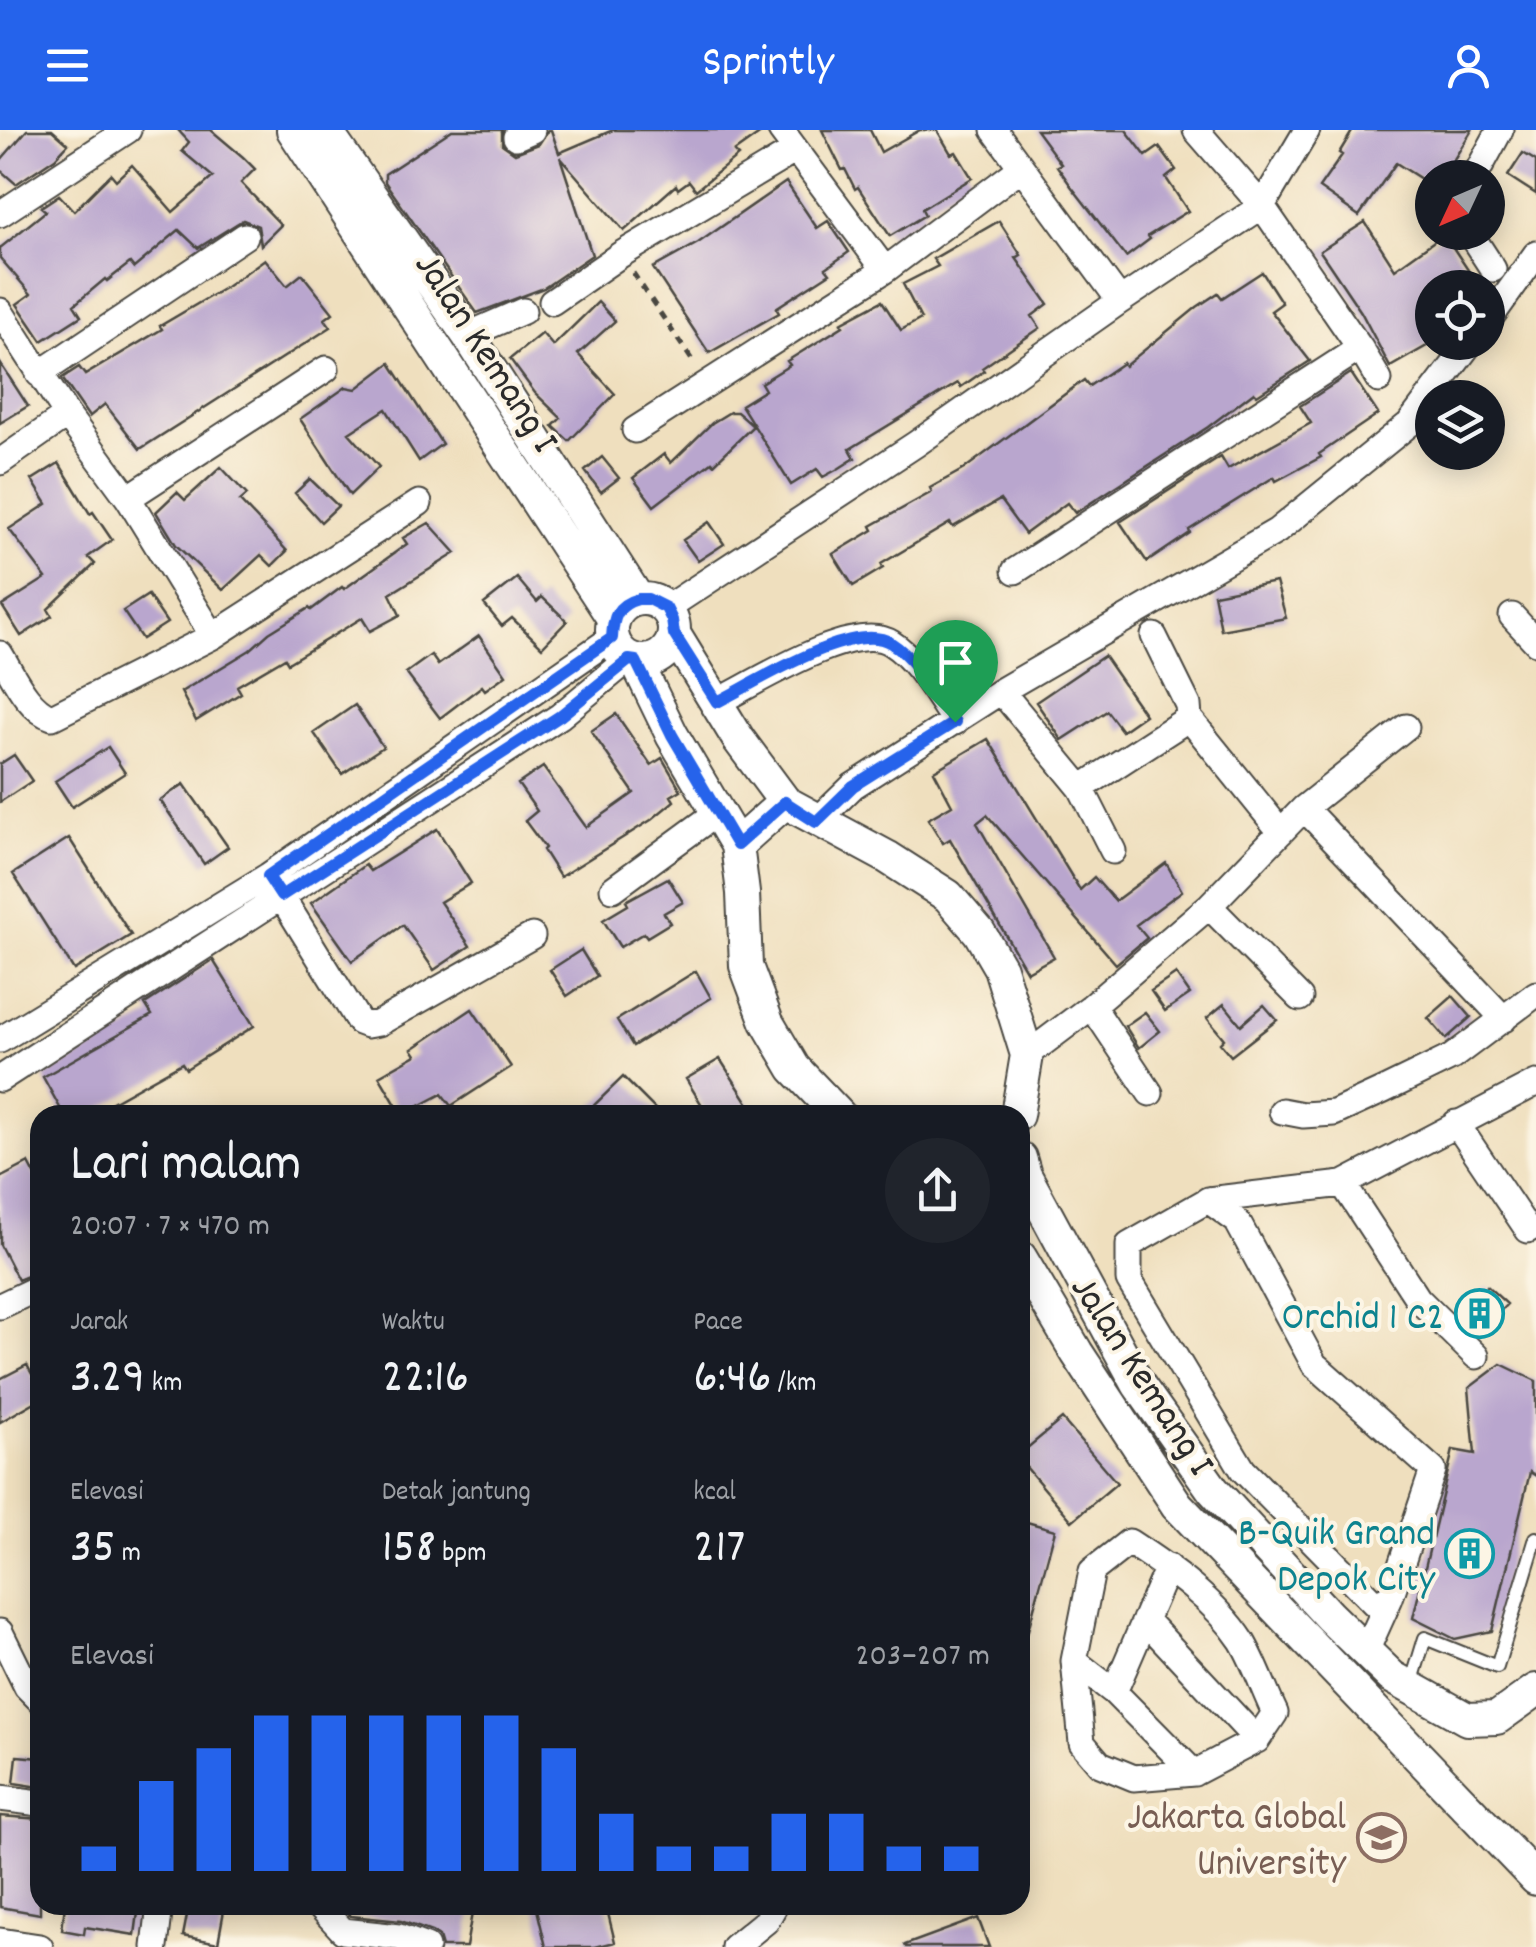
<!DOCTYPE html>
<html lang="id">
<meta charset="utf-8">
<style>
:root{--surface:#171b24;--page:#20242c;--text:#f1f3f6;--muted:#9ea1a6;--accent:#2563eb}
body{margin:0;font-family:Dekko,sans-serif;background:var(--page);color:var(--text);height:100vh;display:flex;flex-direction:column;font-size:38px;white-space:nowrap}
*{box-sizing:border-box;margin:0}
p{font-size:32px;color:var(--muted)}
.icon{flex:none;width:55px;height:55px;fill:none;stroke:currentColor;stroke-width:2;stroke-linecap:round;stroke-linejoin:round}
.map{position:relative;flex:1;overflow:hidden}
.details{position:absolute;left:30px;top:975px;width:1000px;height:810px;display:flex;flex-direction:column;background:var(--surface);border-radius:30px;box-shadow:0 5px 25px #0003}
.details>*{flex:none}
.needle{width:65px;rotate:226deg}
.fabs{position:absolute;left:1415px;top:30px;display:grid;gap:20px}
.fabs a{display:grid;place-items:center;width:90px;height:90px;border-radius:50%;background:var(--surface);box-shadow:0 5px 25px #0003;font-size:50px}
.pin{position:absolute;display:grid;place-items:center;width:85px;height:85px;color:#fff;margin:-102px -42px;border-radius:50% 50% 50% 0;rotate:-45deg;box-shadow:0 0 10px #0007}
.pin .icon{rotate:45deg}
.round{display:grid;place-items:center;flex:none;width:105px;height:105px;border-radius:52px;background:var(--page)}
.summary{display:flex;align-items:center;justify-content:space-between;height:170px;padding:0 40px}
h1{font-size:55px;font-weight:600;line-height:75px}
.metrics{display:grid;grid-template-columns:repeat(3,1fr);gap:15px;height:170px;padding:10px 40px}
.metrics div{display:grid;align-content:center}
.metrics b{font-size:50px;font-weight:600}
.metrics small{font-size:28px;font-weight:400}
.metrics p{font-size:28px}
.chart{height:280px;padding:20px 40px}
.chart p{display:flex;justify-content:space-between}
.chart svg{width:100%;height:180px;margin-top:10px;stroke:var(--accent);stroke-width:6}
header{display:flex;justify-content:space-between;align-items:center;height:130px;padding:0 40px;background:var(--accent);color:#fff;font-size:45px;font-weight:600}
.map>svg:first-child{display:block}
.building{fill:#b9a6ce}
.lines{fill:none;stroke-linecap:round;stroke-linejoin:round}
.service-casing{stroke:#484641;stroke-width:16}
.minor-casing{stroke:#484641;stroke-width:29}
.tertiary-casing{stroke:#484641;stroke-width:36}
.path{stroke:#484641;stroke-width:5;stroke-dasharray:8 8;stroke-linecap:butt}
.service{stroke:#fff;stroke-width:12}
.minor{stroke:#fff;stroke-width:25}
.tertiary{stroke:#fff;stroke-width:32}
.route-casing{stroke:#fff;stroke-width:20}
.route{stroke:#2563eb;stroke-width:12}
.labels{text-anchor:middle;stroke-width:8;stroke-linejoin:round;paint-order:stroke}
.street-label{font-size:40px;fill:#2b2b2b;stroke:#fcf5e5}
.culture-label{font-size:40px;fill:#0d838f;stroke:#fcf5e5;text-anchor:end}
.education-label{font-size:40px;fill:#785e54;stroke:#fcf5e5;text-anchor:end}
</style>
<header><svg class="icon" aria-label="menu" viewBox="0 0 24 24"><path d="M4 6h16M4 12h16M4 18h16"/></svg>Sprintly<svg class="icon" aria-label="person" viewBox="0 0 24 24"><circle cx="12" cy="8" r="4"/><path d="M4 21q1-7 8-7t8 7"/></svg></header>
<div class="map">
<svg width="1536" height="1817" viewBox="0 0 1536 1817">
<rect width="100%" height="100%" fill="#fcf5e5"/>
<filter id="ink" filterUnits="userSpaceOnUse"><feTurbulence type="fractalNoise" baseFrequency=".01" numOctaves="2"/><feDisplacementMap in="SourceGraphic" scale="20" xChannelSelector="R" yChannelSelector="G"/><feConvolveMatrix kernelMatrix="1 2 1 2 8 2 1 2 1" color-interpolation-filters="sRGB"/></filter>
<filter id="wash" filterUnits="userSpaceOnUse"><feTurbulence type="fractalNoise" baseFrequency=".0048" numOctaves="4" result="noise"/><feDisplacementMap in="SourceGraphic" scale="40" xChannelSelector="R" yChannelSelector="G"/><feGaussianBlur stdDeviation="2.25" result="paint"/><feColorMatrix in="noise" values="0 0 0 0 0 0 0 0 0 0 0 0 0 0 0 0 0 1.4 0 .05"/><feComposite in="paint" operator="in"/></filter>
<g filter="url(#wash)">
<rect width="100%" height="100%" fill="#efdfbe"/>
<g id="blocks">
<path class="building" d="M27,0H52L68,14L55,28L16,54L0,40V31Z
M178,0H211L243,27L255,39L241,53L281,95L261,115L258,96L243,90L198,118L179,100L134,138L130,133L107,151L105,149L74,175L81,186L42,211L17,174L31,164L0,128V118L46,81L41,77L59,65L74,81L111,44L116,50L132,35L173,82L213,47L182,21L189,12Z
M452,0H502V14L515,23L539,14L548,0H551L559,23L613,0H765L734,22L738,26L696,60L689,51L678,59L676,55L624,101L560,27L592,125L544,158L477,183L385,52V44Z
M822,0H870L881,22L920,0H937L951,24L956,22L972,48L922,79L925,85L890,106L858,57L855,59L845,39L842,40Z
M1036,0H1126L1146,26L1159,17L1176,40L1166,48L1188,81L1148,106L1150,109L1126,127L1071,56L1057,36L1061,34Z
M1353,0H1472L1445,44L1438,39L1429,54L1396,33L1359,86L1319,58L1342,25L1339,23Z
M1523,23L1536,31V64L1508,46Z
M786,52L817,98L828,91L849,122L826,138L830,143L776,178L779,183L709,223L653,138L698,113Z
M999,91L1021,125L1016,128L1048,174L1032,186L1040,198L982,238L984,241L961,257L958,253L850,319L855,328L838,339L823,347L817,339L791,355L741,275L765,260L761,253L790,235L787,231L843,196L841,193L882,171L901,200L921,189L903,154L938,136L933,129Z
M1365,92L1395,139L1444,104L1480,158H1432V213L1390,237L1361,182L1320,121Z
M265,129L287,156L302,144L333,183L325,189L331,197L140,319L105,274L89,287L62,248L79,237L85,245L162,199L160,196L226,157Z
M1262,142L1282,173L1271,181L1310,231L1257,265L1254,262L1208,297L1075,383L1067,373L1025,404L1000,370L953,397L950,393L881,434L883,438L853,456L833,424L873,400L871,396L932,362L930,358L964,339L1084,250L1089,256L1123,233L1125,236L1197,177L1218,163L1222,168Z
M598,172L615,191L578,224L615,264L569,311L553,296L561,288L535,263L510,229L542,203L553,216Z
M0,233L28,276L0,293Z
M390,233L442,314L419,331L386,279L349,303L379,337L350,365L300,289L346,257L356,259Z
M1351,243L1378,284L1319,324L1321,327L1276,351L1274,347L1189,400L1190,403L1147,432L1120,392L1221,327L1228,339L1311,293L1300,276Z
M730,282H737L753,296L714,334L712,332L654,376L633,348L664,324L671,333L712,293Z
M602,327L619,348L601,362L585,341Z
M59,333L90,384L93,382L112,410L88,427L95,434L48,479L52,486L21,506L2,476L46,448L9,399L47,374L32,350Z
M221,337L247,365L240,371L287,421L272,436L261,425L223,460L176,415L156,382L177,362L185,370Z
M310,349L338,376L321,392L295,363Z
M709,392L724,414L698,431L683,410Z
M429,393L456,423L390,464L400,485L370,501L362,488L288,533L285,528L237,556L241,563L196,591L181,562L250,520L269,503L309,478L311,480L342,457L344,459L407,414L403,408Z
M517,448L537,472L542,467L567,491L542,517L512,488L502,496L484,474Z
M1276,452L1286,488L1221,500L1214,464Z
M148,465L167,493L142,509L123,481Z
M479,506L506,545L485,560L482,556L440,588L406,543L431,525L438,535Z
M1104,526L1145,585L1122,601L1107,581L1062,610L1036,572Z
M355,575L383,617L342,644L314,603Z
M616,584L651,635L662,628L681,660L671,666L674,671L651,690L560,747L543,720L545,718L525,691L537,681L518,654L543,637L586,697L634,663L591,601Z
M988,609L1080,760L1094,747L1115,771L1166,733L1182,761L1136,795L1147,808L1116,834L987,685L977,693L1054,827L1027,842L950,709L943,713L928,689L952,675L934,641Z
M108,617L125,643L72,677L55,651Z
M14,625L32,651L0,672V634Z
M184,654L228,717L204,734L160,670Z
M437,699L471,753L440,772L470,816L434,840L403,795L352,831L311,773L365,735L370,741Z
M69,708L131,805L74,840L13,744Z
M668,748L683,772L664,783L670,793L647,807L644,803L620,817L603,790L628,775L626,771Z
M581,820L597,846L567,866L550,840Z
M213,830L254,896L186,939L182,933L89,985H64L43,947L152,885L145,874Z
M696,841L711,868L633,916L617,890Z
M1176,844L1190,864L1165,881L1151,861Z
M1453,866L1471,887L1446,909L1428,888Z
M1224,874L1241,895L1264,875L1277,890L1231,926L1220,913L1224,909L1207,888Z
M472,879L511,937L451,976L442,964L402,985L379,946L416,925L412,919Z
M1145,882L1160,901L1139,918L1125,896Z
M720,929L756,985H708L686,949Z
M623,947L661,985H584Z
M29,1033L40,1054V1141L18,1150L0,1115V1048Z
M1487,1156L1507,1174L1477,1205L1459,1186Z
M1501,1234L1536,1251V1346L1530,1342L1492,1501L1455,1509L1413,1488L1453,1320L1475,1324L1469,1258Z
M27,1235L40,1259V1269L0,1292V1249Z
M1062,1289L1117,1353L1072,1391L1020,1330V1324Z
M1020,1390L1055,1400L1027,1504L1020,1503Z
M17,1626L40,1628V1657L14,1653Z
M0,1686L40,1689V1784L0,1777Z
M65,1775H139L135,1805L85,1797L84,1804L62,1800Z
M189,1775H225L218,1813L183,1806Z
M342,1775H429L472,1783L466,1817H442L439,1807L432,1802L401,1791L351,1786Z
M536,1775H606L615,1812L595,1817H546Z
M978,1788L989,1817H906L905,1815Z"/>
</g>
</g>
<g filter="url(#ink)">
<use href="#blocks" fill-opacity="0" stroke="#484641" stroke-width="2.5"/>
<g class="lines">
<defs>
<path id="service" d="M1411,1554L1425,1508L1497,1537L1536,1408"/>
<path id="minor" d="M532,0L516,7L532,0
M781,0L885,140
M1474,48L1500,0
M0,84L128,0
M1469,102L1493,139
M1120,171L1262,76L1307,0
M552,172L620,125L794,21
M0,181L67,285
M1488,191L1536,124
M468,205L523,181
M1360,218L1379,250
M39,244L245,106
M635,300L885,140L1021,38
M0,332L67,285L128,368L213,506L419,373
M128,368L326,239
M1015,441L1360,218L1262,76L1196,0
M665,479L916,314L1120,171L994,0
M1512,486L1536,512
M0,524C13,545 28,580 52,587L213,506
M1001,561L1081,658L1113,721
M717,572C754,554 854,489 891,513C918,530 937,566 955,592
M1189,588L1281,702
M1081,658L1189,588L1188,575L1154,506
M1304,678L1504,889
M816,692L853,656L1001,561L1277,401L1409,294L1471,212
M273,753L359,892L367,895L379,893L532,806
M613,759L718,682
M1209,776L1300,868
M1092,876L1150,963
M0,910L268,746L612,508
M1027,925L1092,876L1209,776L1304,678L1406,597
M0,949L560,586L629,529
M1282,981L1303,985L1334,983L1384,960L1452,927L1536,864
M1456,993L1528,1100
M1343,1054L1418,1169L1476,1226
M1208,1070L1237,1091L1314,1234L1433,1340L1390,1468L1374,1473L1243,1340L1129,1150V1115Z
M1208,1070L1343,1054L1536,953
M0,1176L40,1157
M1129,1412C1169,1438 1215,1470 1242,1511C1255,1533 1264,1560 1275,1583L1257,1610L1194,1643L1134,1648L1100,1634L1082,1613L1074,1531L1092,1441Z
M1145,1490L1257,1610
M0,1502L27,1557L40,1570
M1366,1521L1390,1468
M1074,1531L1114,1562L1194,1643
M1114,1562L1168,1437
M0,1668L40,1673
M319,1775L343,1801L399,1807L426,1817
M0,1811L40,1817
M155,1817L160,1775
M734,1817L766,1791L775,1775"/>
<path id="tertiary" d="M293,0L613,488
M325,0L468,205L638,469
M612 500a31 31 0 1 1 62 0a31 31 0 1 1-62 0Z
M674,504L739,610L785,672L887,727L948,766L979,802L1000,838L1027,925L1017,985
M636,531L672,605L737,715L743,763L746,836L767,892L794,938L839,985
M737,715L785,672
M1020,1028L1025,1045L1138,1254L1213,1360L1329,1486L1392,1547L1467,1589L1497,1588L1536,1560
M1020,1127L1077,1223L1177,1375L1536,1749"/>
</defs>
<use href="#service" class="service-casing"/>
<use href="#minor" class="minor-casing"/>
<use href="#tertiary" class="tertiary-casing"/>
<path class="path" d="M633,143L694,233"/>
<use href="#service" class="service"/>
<use href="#minor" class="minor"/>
<use href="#tertiary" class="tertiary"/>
</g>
</g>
<g class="lines" filter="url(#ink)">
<defs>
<path id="route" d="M638,469H648L666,478L672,490L674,504L717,572C754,554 854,489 891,513C918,530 937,567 955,592L853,656L816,692L785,672L737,715L672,605L636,531L629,530L560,586L281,766L268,746L612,508C613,488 616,475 638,469Z"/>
</defs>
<use href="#route" class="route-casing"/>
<use href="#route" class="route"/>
</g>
<defs>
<symbol id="building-ring" viewBox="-11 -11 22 22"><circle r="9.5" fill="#fcf5e5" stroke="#0f9aa8" stroke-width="1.5"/><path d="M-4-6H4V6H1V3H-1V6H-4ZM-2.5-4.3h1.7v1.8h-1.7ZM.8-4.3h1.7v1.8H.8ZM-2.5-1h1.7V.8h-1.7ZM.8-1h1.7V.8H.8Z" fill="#0f9aa8"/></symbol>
<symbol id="university-ring" viewBox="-11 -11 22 22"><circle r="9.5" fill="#fcf5e5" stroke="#8d6e63" stroke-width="1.5"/><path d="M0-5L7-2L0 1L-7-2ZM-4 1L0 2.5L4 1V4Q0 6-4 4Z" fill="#8d6e63"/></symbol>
</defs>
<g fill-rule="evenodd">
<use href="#building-ring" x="1452" y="1156" width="55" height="55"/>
<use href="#building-ring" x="1442" y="1396" width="55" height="55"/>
<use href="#university-ring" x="1354" y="1680" width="55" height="55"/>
</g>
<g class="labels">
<g class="street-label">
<text transform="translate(489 221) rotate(57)" y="14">Jalan Kemang I</text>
<text transform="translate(1145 1244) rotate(57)" y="14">Jalan Kemang I</text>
</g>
<g class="culture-label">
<text x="1444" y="1198">Orchid 1 C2</text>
<text x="1435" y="1414">B-Quik Grand<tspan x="1435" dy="46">Depok City</tspan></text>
</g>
<g class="education-label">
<text x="1346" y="1698">Jakarta Global<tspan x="1346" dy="46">University</tspan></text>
</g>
</g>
</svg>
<div class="fabs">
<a><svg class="needle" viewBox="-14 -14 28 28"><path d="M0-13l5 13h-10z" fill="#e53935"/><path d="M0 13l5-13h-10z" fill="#9ea1a6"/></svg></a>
<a><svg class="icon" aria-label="locate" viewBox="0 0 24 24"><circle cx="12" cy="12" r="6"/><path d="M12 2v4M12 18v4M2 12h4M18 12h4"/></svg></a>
<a><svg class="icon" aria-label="layers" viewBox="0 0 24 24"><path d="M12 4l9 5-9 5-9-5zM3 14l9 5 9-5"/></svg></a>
</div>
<div class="pin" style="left:955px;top:592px;background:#1e9e55"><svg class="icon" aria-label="arrive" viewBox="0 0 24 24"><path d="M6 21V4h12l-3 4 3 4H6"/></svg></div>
<section class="details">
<div class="summary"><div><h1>Lari malam</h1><p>20:07 · 7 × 470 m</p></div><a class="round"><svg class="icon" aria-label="share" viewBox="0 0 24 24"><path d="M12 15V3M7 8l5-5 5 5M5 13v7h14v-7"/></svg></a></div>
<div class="metrics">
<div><p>Jarak</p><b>3.29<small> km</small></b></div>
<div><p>Waktu</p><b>22:16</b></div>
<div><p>Pace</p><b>6:46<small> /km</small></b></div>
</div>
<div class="metrics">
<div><p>Elevasi</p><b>35<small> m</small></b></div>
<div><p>Detak jantung</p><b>158<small> bpm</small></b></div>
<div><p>kcal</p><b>217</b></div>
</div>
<div class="chart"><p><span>Elevasi</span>203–207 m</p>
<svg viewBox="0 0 160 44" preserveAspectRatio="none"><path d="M5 44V38M15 44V22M25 44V14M35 44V6M45 44V6M55 44V6M65 44V6M75 44V6M85 44V14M95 44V30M105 44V38M115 44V38M125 44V30M135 44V30M145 44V38M155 44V38"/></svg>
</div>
</section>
</div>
